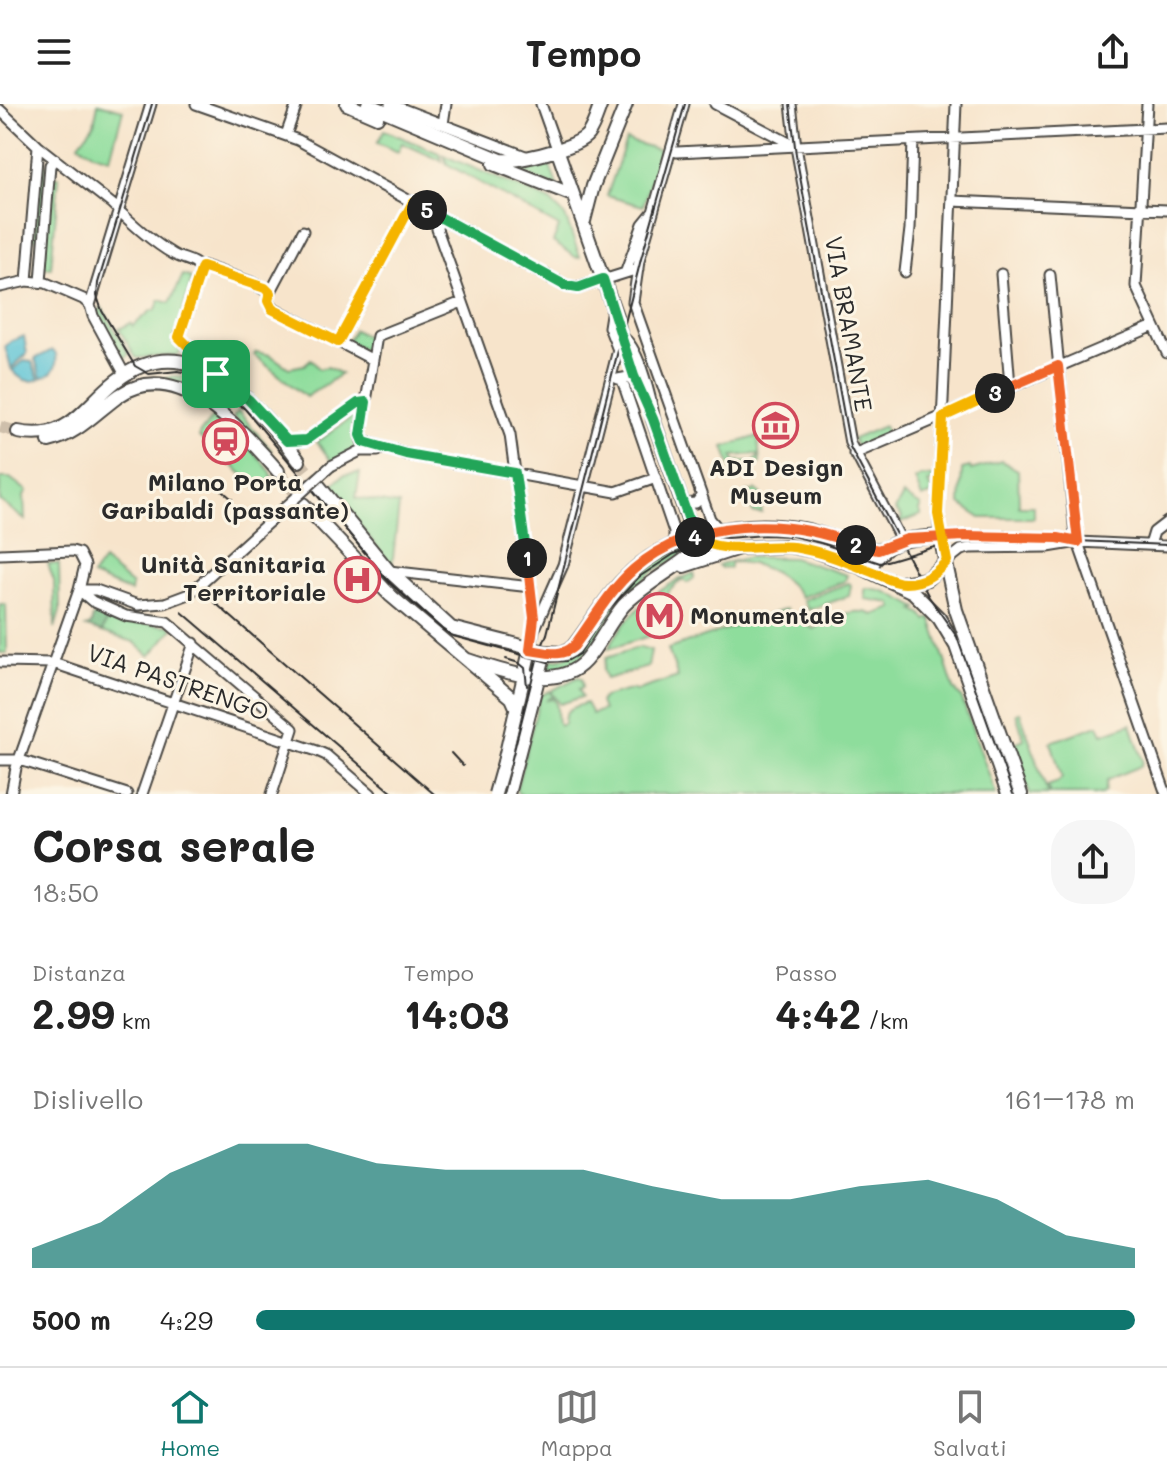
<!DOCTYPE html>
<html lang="it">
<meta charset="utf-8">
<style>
:root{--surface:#fff;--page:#f6f6f6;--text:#222;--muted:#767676;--line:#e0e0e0;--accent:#0f766e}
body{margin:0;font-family:Mali,sans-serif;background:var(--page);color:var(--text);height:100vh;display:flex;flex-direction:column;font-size:30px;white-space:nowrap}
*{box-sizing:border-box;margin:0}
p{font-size:26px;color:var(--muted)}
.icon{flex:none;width:44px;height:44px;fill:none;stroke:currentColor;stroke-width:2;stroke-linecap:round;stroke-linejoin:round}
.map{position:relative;height:690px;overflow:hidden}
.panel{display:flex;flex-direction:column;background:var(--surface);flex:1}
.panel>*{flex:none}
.pin{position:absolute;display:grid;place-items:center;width:68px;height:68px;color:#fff;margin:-34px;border-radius:16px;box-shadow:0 4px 12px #0006}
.km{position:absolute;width:40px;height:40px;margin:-20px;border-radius:50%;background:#222;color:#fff;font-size:22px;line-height:40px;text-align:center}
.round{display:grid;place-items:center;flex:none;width:84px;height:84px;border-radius:32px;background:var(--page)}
.headline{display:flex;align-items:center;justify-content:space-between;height:136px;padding:0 32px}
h1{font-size:44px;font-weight:700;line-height:60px}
.metrics{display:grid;grid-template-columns:repeat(3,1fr);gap:12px;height:136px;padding:8px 32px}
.metrics div{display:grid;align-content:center}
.metrics b{font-size:40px;font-weight:700}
.metrics small{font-size:22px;font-weight:400}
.metrics p{font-size:22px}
.chart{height:224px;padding:16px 32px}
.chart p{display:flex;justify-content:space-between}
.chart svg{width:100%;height:144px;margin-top:8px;fill:var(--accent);opacity:.7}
ul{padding:0 32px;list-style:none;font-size:26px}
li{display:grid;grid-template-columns:128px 96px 1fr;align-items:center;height:60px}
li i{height:20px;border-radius:10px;background:var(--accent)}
header{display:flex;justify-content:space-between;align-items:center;height:104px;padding:0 32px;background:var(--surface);font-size:36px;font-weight:700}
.dock{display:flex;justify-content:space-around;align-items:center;height:112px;border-top:2px solid var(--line);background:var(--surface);font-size:22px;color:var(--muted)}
.dock a{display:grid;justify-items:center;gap:4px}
.dock .active{color:var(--accent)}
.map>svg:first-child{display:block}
.green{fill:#8edd9c;stroke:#5c8464;stroke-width:2}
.forest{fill:#72bc84;stroke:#4e7458;stroke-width:2}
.water{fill:#59c2d5;stroke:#427680;stroke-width:2}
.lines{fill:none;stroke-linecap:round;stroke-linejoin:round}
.major-tunnel{stroke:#cebfab;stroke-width:12;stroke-dasharray:12 6;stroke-linecap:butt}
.minor-casing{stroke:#4a4743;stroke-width:13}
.major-casing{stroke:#4a4743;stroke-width:16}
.minor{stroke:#fff;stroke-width:9}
.major{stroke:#fff;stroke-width:12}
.tram{stroke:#2b2b2b;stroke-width:2}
.rail{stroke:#2b2b2b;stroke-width:2}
.minor-bridge-casing{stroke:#4a4743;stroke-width:13;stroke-linecap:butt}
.major-bridge-casing{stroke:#4a4743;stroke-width:16;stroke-linecap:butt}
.minor-bridge{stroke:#fff;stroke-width:9}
.major-bridge{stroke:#fff;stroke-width:12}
.split-1-casing{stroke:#fff;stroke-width:16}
.split-2-casing{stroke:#fff;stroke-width:16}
.split-3-casing{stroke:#fff;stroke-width:16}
.split-4-casing{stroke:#fff;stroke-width:16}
.split-5-casing{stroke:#fff;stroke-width:16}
.split-6-casing{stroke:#fff;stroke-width:16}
.split-1{stroke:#22a559;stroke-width:10}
.split-2{stroke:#f0652b;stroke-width:10}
.split-3{stroke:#f0652b;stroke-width:10}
.split-4{stroke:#f5b400;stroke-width:10}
.split-5{stroke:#22a559;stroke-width:10}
.split-6{stroke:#f5b400;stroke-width:10}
.labels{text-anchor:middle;stroke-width:6;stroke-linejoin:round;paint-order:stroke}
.street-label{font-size:24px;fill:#2b2b2b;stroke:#fcf5e5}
.poi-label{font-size:24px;font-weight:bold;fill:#2b2b2b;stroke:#fcf5e5}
</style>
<header><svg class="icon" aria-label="menu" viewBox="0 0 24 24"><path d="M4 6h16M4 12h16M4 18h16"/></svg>Tempo<svg class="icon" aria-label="share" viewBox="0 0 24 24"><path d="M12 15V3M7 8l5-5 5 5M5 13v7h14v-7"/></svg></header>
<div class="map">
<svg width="1167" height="690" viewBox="0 0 1167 690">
<rect width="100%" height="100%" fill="#fcf5e5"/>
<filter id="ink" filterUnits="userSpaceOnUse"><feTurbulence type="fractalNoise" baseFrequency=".0125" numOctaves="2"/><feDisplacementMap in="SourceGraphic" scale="16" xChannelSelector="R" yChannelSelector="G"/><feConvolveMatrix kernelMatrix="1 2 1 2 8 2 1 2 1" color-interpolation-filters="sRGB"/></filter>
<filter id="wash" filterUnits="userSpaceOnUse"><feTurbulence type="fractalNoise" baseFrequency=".006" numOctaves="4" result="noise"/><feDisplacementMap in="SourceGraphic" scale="32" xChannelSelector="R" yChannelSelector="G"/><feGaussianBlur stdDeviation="1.8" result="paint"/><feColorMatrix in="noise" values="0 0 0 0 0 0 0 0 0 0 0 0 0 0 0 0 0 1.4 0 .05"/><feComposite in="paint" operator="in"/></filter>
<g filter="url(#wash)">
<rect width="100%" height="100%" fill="#f7e4cb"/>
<path class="green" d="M98,0L123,6L110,54L93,49L79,40L94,20Z
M384,26L439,49L442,57L402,39L398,48L377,39Z
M626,36L660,46L643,102L607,92Z
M443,51L549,96L565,112L580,153L577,154L553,138L559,123L447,60Z
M544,53L548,56L558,84L513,65L514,60Z
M43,60L46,61L42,132L37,136L34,134L39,64Z
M52,73H59L51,164L44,163Z
M183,171L192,174L178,226L184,243L178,251L136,254L119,225L131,219L133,222L152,206L155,207L160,196L170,199Z
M102,204L129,250L124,254L97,207Z
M354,226L371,235L369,249L347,238Z
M256,248L270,251L289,264L304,261L311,255L319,265L328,263L341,270L306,293L254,251Z
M173,272L187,273L204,282L199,289L161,276Z
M238,307L272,347L255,337L233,313Z
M359,308L356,336L369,344L332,358L317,338Z
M216,309L237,328L271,368L272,374L261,386L199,333V330Z
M884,322L889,334L858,346L853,335Z
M758,332L760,359L755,360L754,356L758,354V350L733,352L734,357H751V361L736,363L733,368L724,343Z
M1001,357L1018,366L1019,402H1034V414H981L960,400L962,365L970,363L971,366Z
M360,369L356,394L399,401L392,462L329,383L344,371Z
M921,372L934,373V376L928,379L933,390L922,394L915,375Z
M0,374H10L27,387L24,391L25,416L0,397Z
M756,386L760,389L762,409H753L746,389Z
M903,391L921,402L919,406L921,411L899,420L902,413L895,406Z
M681,445L683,450L652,468L631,487H625L624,485L652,461Z
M749,453L793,454L847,471L845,477L801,493C784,469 759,458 730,458V464H721L718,461Z
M103,457L132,481L131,488L92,472Z
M48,460H59L60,507L55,524L54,477Z
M694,469V474L687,479L683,476C663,487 653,510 650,532L608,545C627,509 656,484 694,469Z
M849,479L851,481L849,492L808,506L803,496Z
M865,484C885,484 901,495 918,504L914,506L921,509L926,516L931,514L954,585L961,593L996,690H519L516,686L540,592L550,587L553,593L546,596L554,595C560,604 555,613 559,622L564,620C564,604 572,604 586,599L592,610L603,606L600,598L603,593L634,585L635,587L678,573L668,545L786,505L789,512L814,525L818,523L817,520C834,514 856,502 873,511L893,504L891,499L865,495Z
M612,497L617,501C599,529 586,564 549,564L551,556C580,558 597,518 612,497Z
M0,500H6L7,549H0Z
M110,508L124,517L170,522L173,525L150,552L134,538L102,528Z
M640,543L651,546L648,563L606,575L603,566L606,554Z
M578,573L582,574L583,583L579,585L582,593L560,600L551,587Z
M1020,608L1048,690H1030L1012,640L1024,635L1016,609Z
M1131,620L1143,657L1141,662L1107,676L1105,688L1102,690H1050L1047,682L1058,678L1062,673L1051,638L1098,621L1102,630Z"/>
<path class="forest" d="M110,508L102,528L86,523L91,521L93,512Z"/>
<path class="water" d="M24,232L27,250L11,264L5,243L11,237Z
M52,246L56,250C58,264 53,271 41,274L35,255Z
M24,257L32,258L39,275C28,280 20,275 12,266Z"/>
</g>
<g filter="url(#ink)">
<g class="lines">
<path class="major-tunnel" d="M0,323L18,328
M299,357L319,382
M278,367L303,399"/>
<defs>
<path id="minor" d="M196,0L298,36L566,182L578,184L638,165
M390,0L528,53
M541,0L557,45
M684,0L639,157L633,198L710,415L720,427
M715,0L793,41
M791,0L796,43L850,339L901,436
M956,0L938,410L940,432L1058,434L1069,439
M1147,0L1136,182L1167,249
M0,6L38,42L112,100C130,118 151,137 173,150C183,156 196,156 201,166
M443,20L446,0
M286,31L297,0
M671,46L677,48L1167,24
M952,97L1167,106
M439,112L437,125L510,331L533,502L534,526L530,546
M303,127L269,191L270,202L373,256
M201,166L179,233L211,266
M201,166L204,162L251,178L270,189
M626,167L643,120L652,109
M905,168L910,125L913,37
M1001,170L1010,282
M1050,171L1075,430L1166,690
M27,177L38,42
M41,178L50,61L55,55
M0,183L27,177L46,179L83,195L90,201L93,212L125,271
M462,198L377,232L361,327L362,337L406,350L616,388L656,374
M90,201L151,0
M612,204L609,223L618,246
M338,238L413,98
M618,275L634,272
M622,276L674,428V441
M284,336L296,338L306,336L358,299L366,298
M854,350L1154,222
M331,362L360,347H378
M683,400L696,399L701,392
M1150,441L1154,428L1167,418
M0,450L72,447L79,449L85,461L79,486L16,664L11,690
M947,457L961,446L970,444L1048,443L1078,438L1167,442
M389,467L531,483
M79,486L92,497L126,512L167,518L293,625L272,690
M79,486H96L138,501L165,499
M536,522L563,461L621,234
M0,558L53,559L317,647L326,651L371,690
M0,656H20L127,690
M142,690L194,539"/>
<path id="major" d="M347,0L377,13
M368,0L501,56C518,58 577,44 588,30C594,22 597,10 601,0
M557,45L616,212L623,242
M494,60L573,91
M584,117L593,82L626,0
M18,328C69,338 82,304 116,277C190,218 258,300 299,357
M49,337C78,330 96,308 120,291C179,252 244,329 278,367
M319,382L389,467L451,524L545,548L562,549L572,544C590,522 603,496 624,475C666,430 743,414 802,425C827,429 861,450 885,445
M303,400L391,492L512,594L516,603
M684,462L739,444L788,442L814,447L858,462L913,488L939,514L956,542L1008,690
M869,466C886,434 907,435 940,432L956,506L1021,690
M902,479L927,475L947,457
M468,556C501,567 557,588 585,557C600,540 609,518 624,501C645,480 670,468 693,449L694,433L653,315C650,296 638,247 624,236
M504,658L530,546
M508,690L545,548"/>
</defs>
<use href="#minor" class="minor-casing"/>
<use href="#major" class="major-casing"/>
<use href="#minor" class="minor"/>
<use href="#major" class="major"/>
<path class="tram" d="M152,0L98,179L97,192L102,207L135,262L149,270L178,267L194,270L245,305L391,480L442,525L453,532L548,558L567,557L579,550L607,507L639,473L674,450L715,435L764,431L792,432L820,439L880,459L951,438L1077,437L1167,441
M790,0L796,51L850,343L929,493L957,533L1013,690
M506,555L519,559L525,564L527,582
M503,690L538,552L547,530L641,155L685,0"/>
<path class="rail" d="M217,382L232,395
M204,489L434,690
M182,508L394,690
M451,649L463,662"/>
<defs>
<path id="minor-bridge" d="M165,499L189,490L331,362"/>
<path id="major-bridge" d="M495,690L504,658"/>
</defs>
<use href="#minor-bridge" class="minor-bridge-casing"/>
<use href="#major-bridge" class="major-bridge-casing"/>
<use href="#minor-bridge" class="minor-bridge"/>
<use href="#major-bridge" class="major-bridge"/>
</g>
</g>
<g class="lines" filter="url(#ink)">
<defs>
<path id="split-1" d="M216,270L249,296L287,337L306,336L358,299L366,298L361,331L364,338L406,350L515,369L527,454"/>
<path id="split-2" d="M527,454L534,514L530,546C545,548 561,554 574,542C594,515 609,487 634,465C694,413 787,413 856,441"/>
<path id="split-3" d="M856,441L878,446L907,435L964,432L1058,434L1078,438L1058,262L995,289"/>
<path id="split-4" d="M695,433C724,453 765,438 799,444C823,448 847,458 870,467C881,471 893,479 905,479C924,479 934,471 947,457L938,410L943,313L995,289"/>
<path id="split-5" d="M427,106L566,182L578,184L603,175L634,272L653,315L695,433"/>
<path id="split-6" d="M216,270L179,233L202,163L265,184L270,189L268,197L272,205L338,238L413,98L427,106"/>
</defs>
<use href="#split-1" class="split-1-casing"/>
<use href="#split-2" class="split-2-casing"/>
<use href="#split-3" class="split-3-casing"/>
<use href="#split-4" class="split-4-casing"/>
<use href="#split-5" class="split-5-casing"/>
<use href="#split-6" class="split-6-casing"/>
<use href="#split-1" class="split-1"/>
<use href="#split-2" class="split-2"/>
<use href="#split-3" class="split-3"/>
<use href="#split-4" class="split-4"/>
<use href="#split-5" class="split-5"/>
<use href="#split-6" class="split-6"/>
</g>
<defs>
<symbol id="museum-ring" viewBox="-11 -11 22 22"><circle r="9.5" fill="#fcf5e5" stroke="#d1495b" stroke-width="1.5"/><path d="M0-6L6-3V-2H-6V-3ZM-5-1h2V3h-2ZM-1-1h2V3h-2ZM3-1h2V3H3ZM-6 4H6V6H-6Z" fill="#d1495b"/></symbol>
<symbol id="station-ring" viewBox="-11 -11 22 22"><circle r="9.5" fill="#fcf5e5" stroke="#d1495b" stroke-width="1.5"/><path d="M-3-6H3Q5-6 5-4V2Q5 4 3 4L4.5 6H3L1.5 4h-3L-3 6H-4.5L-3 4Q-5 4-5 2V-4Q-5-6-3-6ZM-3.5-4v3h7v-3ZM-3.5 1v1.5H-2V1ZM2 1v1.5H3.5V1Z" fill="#d1495b"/></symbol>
<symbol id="hospital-ring" viewBox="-11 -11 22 22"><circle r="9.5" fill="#fcf5e5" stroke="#d1495b" stroke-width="1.5"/><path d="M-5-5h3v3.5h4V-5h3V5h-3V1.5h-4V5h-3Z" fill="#d1495b"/></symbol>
<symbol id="metro-ring" viewBox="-11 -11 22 22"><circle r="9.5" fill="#fcf5e5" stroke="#d1495b" stroke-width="1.5"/><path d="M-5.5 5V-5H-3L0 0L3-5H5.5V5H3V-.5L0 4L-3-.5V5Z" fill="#d1495b"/></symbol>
</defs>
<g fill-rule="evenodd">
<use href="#museum-ring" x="750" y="296" width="51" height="51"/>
<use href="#station-ring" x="200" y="312" width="51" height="51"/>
<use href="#hospital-ring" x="332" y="450" width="51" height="51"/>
<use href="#metro-ring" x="634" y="486" width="51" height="51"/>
</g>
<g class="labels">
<g class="street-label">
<text transform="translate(848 220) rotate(80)" y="8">VIA BRAMANTE</text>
<text transform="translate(178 579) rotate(19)" y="8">VIA PASTRENGO</text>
</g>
<g class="poi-label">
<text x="776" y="372">ADI Design<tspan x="776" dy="28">Museum</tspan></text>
<text x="225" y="387">Milano Porta<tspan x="225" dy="28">Garibaldi (passante)</tspan></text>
<text x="326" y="469" text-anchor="end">Unità Sanitaria<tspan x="326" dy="28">Territoriale</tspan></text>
<text x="690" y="520" text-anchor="start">Monumentale</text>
</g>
</g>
</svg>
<div class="pin" style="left:216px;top:270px;background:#1e9e55"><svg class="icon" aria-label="arrive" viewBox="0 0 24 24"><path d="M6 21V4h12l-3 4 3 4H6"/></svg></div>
<b class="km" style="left:527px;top:454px">1</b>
<b class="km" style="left:856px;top:441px">2</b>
<b class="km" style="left:995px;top:289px">3</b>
<b class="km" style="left:695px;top:433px">4</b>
<b class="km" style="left:427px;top:106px">5</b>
</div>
<section class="panel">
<div class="headline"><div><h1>Corsa serale</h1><p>18:50</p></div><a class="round"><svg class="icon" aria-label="share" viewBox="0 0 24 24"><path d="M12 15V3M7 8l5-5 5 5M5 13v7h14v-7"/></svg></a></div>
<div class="metrics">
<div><p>Distanza</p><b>2.99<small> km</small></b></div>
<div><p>Tempo</p><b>14:03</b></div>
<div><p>Passo</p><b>4:42<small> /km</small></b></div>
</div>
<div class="chart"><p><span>Dislivello</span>161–178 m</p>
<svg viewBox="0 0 160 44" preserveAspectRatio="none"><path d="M0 44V38L10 30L20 15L30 6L40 6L50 12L60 14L70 14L80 14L90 19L100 23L110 23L120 19L130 17L140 23L150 34L160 38V44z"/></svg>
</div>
<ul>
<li><b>500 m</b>4:29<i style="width:100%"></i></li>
</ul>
</section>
<nav class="dock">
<a class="active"><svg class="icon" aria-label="home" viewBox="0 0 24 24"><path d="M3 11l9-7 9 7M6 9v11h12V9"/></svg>Home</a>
<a><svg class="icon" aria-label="map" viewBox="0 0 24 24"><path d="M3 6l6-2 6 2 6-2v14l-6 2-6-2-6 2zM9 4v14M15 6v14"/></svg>Mappa</a>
<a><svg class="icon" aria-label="saved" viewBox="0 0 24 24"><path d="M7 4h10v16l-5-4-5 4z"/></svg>Salvati</a>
</nav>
